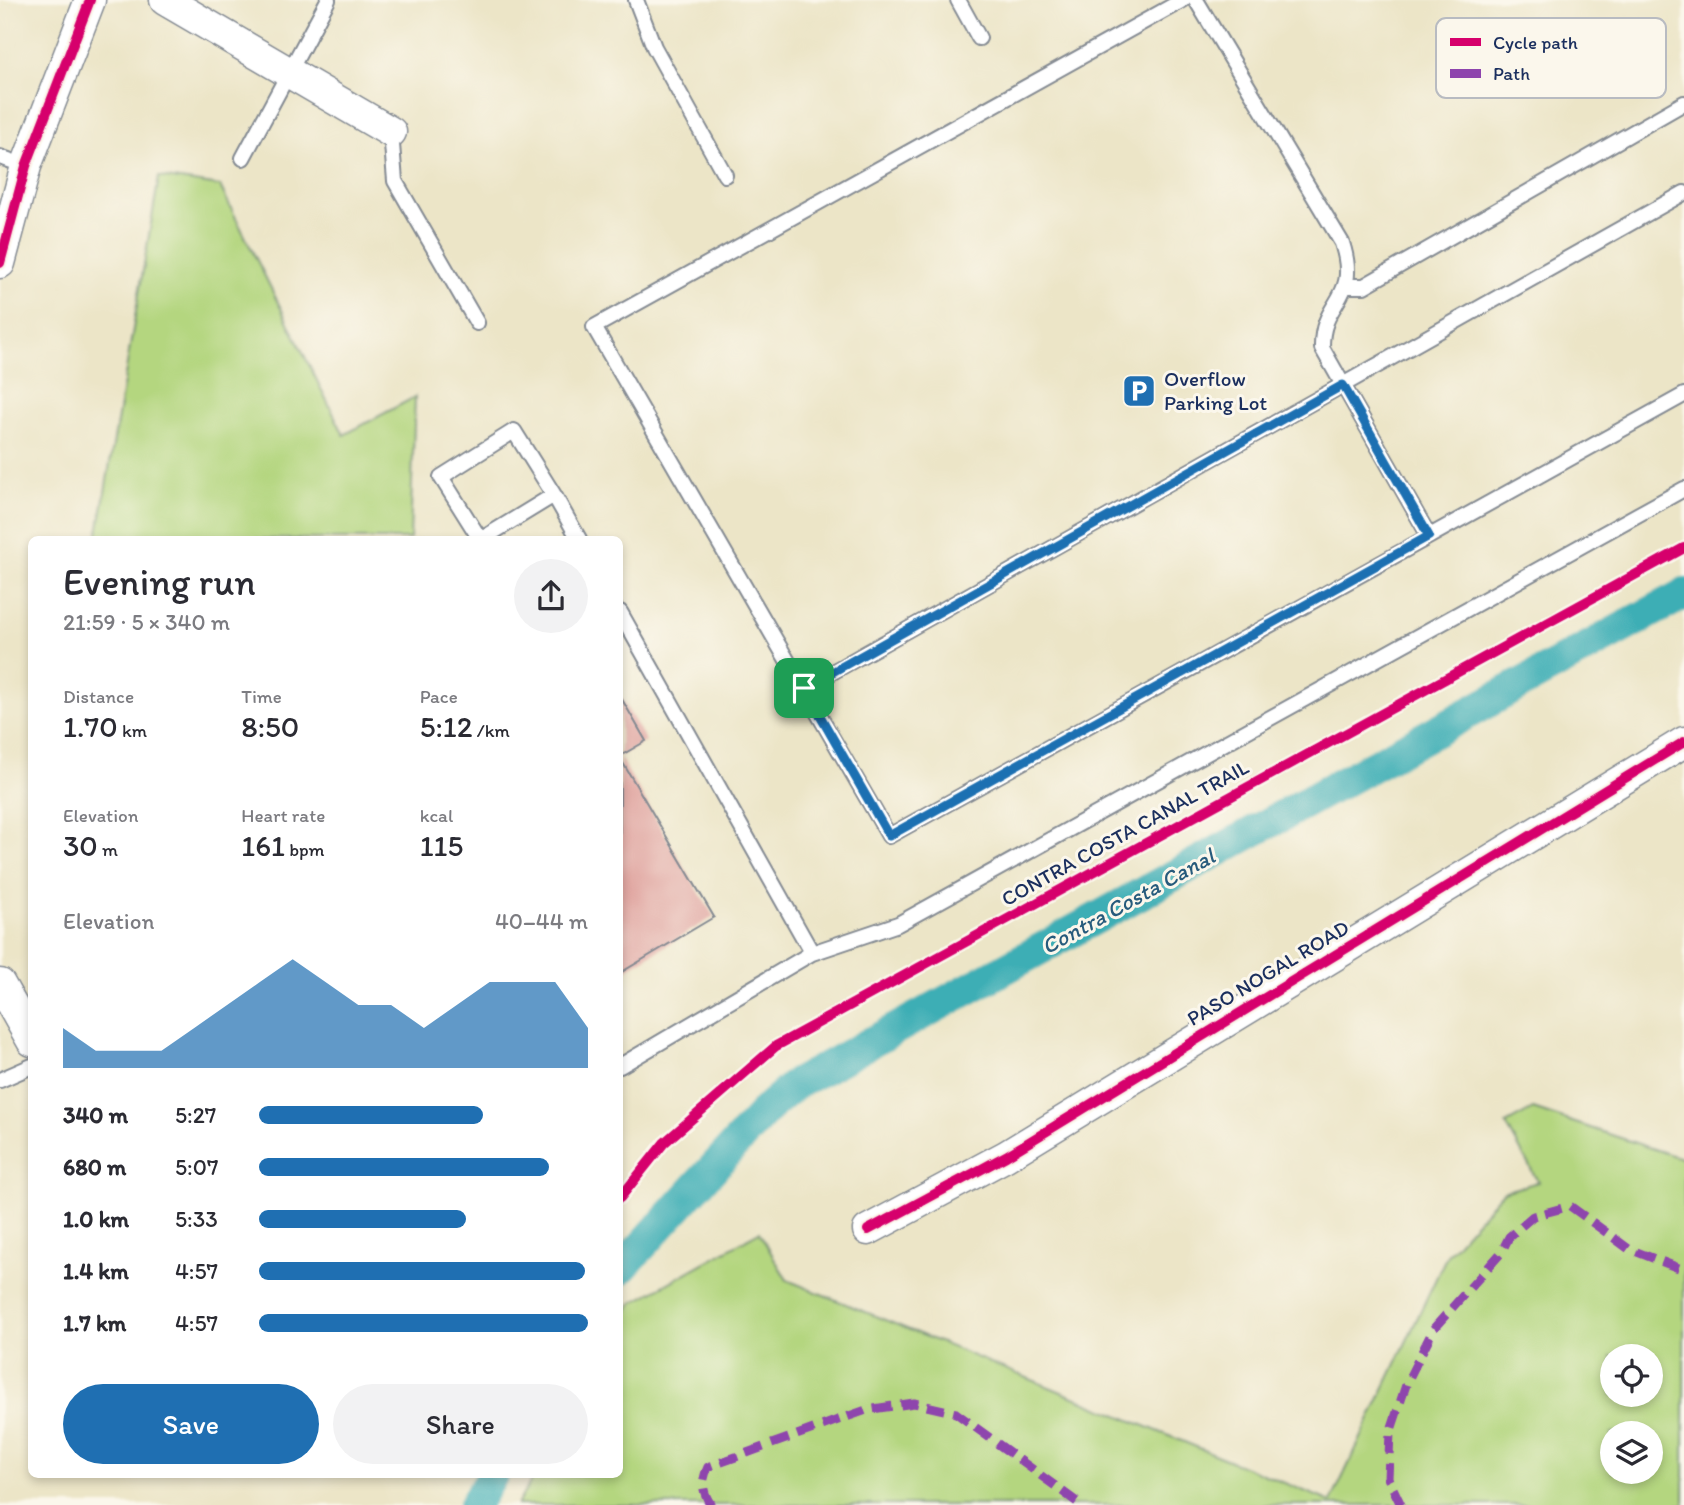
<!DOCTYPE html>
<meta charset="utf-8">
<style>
:root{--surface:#fff;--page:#f2f2f3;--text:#2b2b33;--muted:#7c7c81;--accent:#1f6fb2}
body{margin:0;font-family:Itim,sans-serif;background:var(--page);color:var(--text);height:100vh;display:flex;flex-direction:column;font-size:26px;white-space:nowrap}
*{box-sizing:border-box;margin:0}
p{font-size:23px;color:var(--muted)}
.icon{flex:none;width:38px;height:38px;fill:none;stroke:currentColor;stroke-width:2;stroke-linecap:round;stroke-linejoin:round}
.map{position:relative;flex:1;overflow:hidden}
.panel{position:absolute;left:28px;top:536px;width:595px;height:942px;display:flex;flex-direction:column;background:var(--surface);border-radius:10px;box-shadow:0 4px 10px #0003}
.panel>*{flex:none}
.fabs{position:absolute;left:1600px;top:1344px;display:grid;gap:14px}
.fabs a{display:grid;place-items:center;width:63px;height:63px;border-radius:50%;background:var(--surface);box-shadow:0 4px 10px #0003;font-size:35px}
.pin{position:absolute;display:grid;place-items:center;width:60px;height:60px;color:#fff;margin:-30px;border-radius:14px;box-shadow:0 4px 10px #0006}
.round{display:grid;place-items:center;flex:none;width:74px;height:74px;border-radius:37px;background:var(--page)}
.summary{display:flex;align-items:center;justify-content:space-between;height:119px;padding:0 35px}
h1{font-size:38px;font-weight:600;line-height:52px}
.figures{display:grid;grid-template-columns:repeat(3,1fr);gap:10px;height:119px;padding:7px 35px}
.figures div{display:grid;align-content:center}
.figures b{font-size:30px;font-weight:600}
.figures small{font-size:19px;font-weight:400}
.figures p{font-size:19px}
.chart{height:196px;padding:14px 35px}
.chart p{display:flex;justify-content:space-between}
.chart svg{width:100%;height:126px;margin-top:7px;fill:var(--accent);opacity:.7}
.cta{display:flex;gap:14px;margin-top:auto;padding:14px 35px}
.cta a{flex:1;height:80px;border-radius:42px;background:var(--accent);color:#fff;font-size:28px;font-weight:600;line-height:80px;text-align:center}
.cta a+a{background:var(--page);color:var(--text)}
ul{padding:0 35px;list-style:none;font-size:23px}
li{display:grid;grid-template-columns:112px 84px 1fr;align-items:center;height:52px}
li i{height:18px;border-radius:9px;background:var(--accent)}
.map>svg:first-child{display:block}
.grass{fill:#b4d67f;stroke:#68826e;stroke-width:2;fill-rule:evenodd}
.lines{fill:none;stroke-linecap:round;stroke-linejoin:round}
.canal{stroke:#3caeb5;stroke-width:32}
.building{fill:#de9e9a}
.lane-casing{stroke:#848a92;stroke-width:18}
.street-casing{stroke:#848a92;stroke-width:33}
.lane{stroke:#fff;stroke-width:14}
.street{stroke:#fff;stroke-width:30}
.quiet{stroke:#8e44ad;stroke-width:9;stroke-dasharray:18 9;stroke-linecap:butt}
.cycleway-casing{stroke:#fbf7ec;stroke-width:15}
.cycleway{stroke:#d6006c;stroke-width:10}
.route-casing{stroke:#fff;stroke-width:14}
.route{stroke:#1f6fb2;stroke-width:9}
.labels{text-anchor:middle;stroke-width:6;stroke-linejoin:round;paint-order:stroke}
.poi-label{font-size:21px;fill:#1b2f5e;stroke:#fbf7ec;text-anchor:start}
.street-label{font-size:21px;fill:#1b2f5e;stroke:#fbf7ec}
.water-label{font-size:23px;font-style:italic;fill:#275b7c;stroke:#fbf7ec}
.key{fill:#fbf7ec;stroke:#b8bbc1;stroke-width:2}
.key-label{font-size:19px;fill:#1b2f5e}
</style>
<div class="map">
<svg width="1684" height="1505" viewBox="0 0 1684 1505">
<rect width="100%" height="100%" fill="#fbf7ec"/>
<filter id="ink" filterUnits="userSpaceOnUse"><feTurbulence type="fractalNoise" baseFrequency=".0143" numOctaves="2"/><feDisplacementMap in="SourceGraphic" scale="14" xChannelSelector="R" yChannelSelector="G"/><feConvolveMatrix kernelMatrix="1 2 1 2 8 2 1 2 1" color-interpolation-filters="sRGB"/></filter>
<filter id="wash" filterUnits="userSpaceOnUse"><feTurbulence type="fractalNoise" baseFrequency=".00686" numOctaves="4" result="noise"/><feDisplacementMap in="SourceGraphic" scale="28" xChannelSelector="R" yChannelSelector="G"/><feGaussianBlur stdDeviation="1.57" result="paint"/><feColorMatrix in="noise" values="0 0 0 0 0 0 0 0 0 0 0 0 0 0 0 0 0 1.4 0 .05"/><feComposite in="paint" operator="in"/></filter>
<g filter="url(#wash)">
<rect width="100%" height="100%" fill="#ece5c7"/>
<path class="grass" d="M159,177L220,186L344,435L415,397L410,539H97Z
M1533,1109L1684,1159V1505H517L535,1474H620V1325L631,1304L759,1232L787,1280L1331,1502L1448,1253L1503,1192L1538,1182L1506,1124ZM1612,1356H1650V1395H1612ZM1612,1433H1650V1472H1612Z"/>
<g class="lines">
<path class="canal" d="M620,1270L769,1107L794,1085L1684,594
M474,1505L493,1474"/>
</g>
<g id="blocks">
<path class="building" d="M620,696L646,741L620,756Z
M620,758L714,917L620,973Z"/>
</g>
</g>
<g filter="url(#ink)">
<use href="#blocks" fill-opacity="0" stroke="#848a92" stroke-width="2"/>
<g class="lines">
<defs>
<path id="lane" d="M636,0L654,47L725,175
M958,0L979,38
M1183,0L594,327L889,836L1684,395
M1196,0L1342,243C1361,302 1321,298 1322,348L1429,536
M391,132L395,181L477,323
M0,157L26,166
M243,158L328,0
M1347,286H1364L1684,103
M554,495L579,539
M480,539L441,477L514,431L554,495L482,539
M620,612L812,953L620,1066
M804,688L1684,193
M812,953L898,924L1684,489
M0,1080L32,1066"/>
<path id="street" d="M165,0L391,132
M0,263L26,166L90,0
M0,984L32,1041
M868,1230L1006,1156L1684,742"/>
</defs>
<use href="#lane" class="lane-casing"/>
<use href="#street" class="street-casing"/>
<use href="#lane" class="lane"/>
<use href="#street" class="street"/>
<path class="quiet" d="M711,1505C702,1491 701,1482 708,1467L866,1410L914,1403L956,1413L1081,1505
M1401,1505L1388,1478L1390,1433L1407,1382L1434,1328L1501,1253L1509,1237L1533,1216L1570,1206L1629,1249L1684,1270"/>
<defs>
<path id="cycleway" d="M0,263L26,166L90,0
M620,1198L664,1143L776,1046L1684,548
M868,1230L1006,1156L1684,742"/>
</defs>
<use href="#cycleway" class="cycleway-casing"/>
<use href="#cycleway" class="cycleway"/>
</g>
</g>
<g class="lines" filter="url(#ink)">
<defs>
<path id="route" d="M1343,385L1429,536L889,836L804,688Z"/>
</defs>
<use href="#route" class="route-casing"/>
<use href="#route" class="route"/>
</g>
<defs>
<symbol id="parking-square" viewBox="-11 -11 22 22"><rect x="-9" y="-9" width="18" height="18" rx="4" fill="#1f6fb2" stroke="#fbf7ec"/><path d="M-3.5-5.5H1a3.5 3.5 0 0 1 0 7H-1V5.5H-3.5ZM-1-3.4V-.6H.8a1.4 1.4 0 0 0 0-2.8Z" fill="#fff"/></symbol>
</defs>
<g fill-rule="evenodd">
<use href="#parking-square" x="1120" y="372" width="38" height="38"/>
</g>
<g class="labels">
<g class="poi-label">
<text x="1164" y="386">Overflow<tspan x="1164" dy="24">Parking Lot</tspan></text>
</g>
<g class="street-label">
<text transform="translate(1125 833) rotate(-29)" y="7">CONTRA COSTA CANAL TRAIL</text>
<text transform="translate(1268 973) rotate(-31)" y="7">PASO NOGAL ROAD</text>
</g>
<g class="water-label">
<text transform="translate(1128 901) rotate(-29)" y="8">Contra Costa Canal</text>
</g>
</g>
<rect x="1436" y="18" width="230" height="80" rx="10" class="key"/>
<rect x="1450" y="38" width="31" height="8" fill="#d6006c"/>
<rect x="1450" y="69" width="31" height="9" fill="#8e44ad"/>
<g class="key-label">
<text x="1493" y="49">Cycle path</text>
<text x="1493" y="80">Path</text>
</g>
</svg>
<div class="fabs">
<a><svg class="icon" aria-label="locate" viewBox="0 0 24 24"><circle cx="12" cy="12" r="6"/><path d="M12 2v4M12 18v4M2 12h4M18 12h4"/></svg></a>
<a><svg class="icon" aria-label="layers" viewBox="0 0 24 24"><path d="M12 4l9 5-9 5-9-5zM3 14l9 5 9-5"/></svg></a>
</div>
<div class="pin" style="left:804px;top:688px;background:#1e9e55"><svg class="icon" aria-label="arrive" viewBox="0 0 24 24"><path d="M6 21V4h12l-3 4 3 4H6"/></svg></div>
<section class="panel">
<div class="summary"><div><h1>Evening run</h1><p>21:59 · 5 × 340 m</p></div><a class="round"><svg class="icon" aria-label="share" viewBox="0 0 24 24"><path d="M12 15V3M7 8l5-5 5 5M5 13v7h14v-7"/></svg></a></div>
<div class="figures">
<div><p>Distance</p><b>1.70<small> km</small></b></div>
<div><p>Time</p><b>8:50</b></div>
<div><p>Pace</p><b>5:12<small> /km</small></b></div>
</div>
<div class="figures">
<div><p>Elevation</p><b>30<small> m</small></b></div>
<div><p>Heart rate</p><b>161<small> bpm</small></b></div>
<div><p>kcal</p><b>115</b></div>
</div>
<div class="chart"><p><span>Elevation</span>40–44 m</p>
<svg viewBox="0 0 160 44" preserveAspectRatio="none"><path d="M0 44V30L10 38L20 38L30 38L40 30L50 22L60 14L70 6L80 14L90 22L100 22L110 30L120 22L130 14L140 14L150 14L160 30V44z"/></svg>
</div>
<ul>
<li><b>340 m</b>5:27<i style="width:68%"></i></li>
<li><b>680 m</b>5:07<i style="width:88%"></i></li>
<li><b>1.0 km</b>5:33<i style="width:63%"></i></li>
<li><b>1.4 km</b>4:57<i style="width:99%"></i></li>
<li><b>1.7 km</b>4:57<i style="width:100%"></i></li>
</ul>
<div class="cta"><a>Save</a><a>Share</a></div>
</section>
</div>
